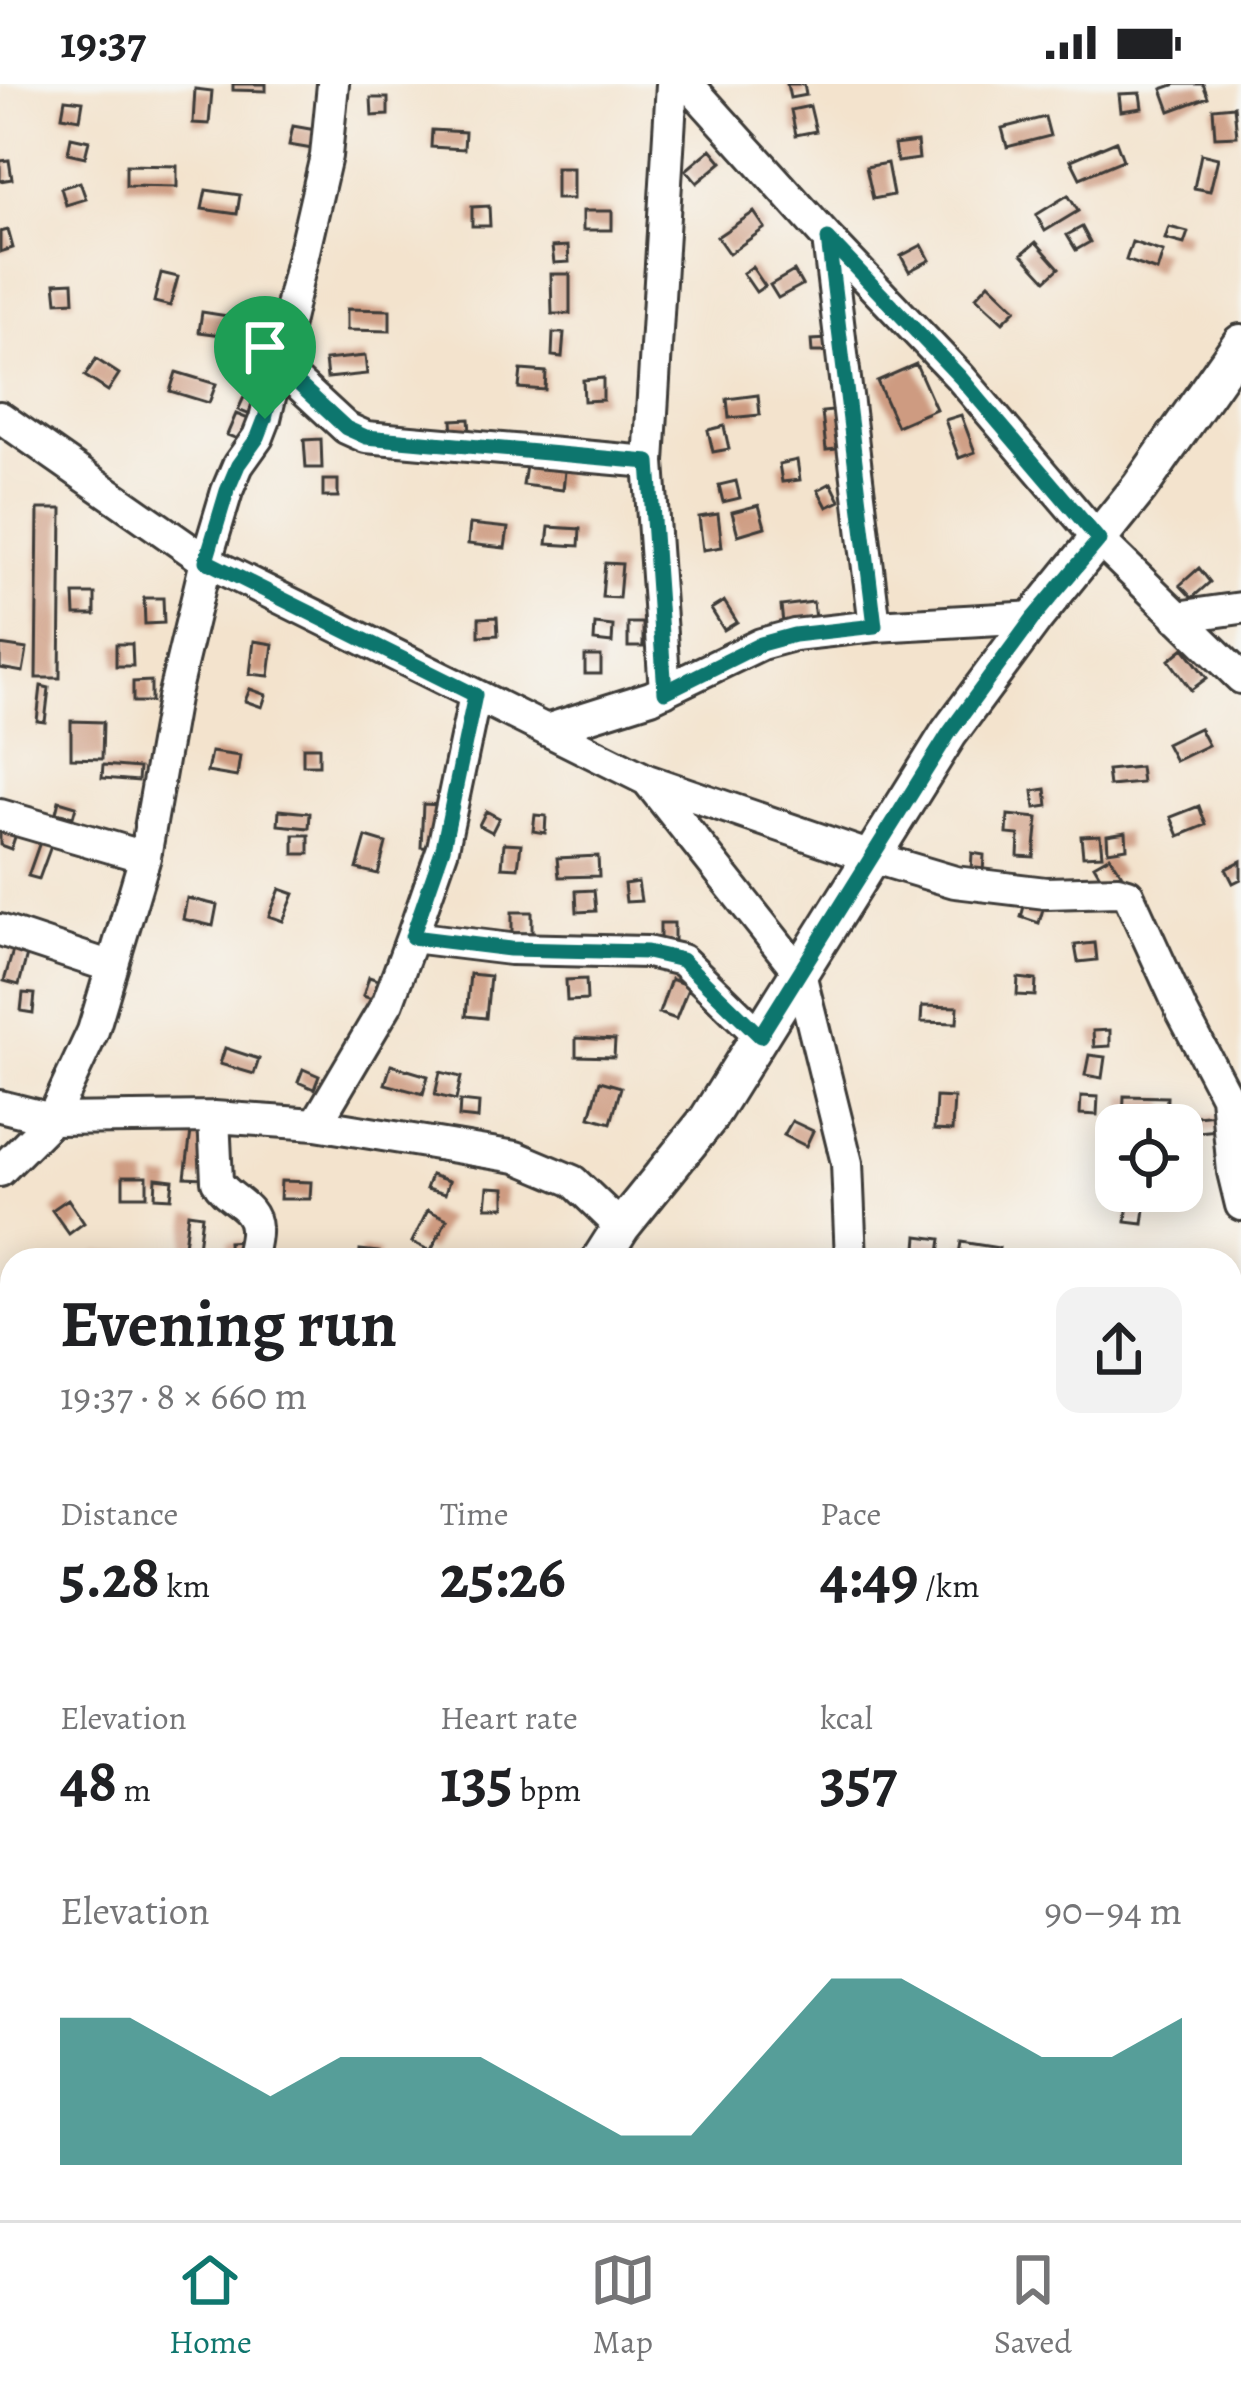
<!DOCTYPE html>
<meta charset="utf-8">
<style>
:root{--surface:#fff;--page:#f2f2f2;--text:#202124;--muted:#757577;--line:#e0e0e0;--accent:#0f766e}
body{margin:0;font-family:Alegreya,serif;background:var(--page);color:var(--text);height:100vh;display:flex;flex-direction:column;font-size:45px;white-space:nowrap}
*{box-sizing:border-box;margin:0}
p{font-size:39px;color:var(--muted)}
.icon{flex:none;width:66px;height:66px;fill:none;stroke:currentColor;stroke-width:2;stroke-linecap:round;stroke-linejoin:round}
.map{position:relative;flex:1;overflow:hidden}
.details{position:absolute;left:0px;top:1164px;width:1242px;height:972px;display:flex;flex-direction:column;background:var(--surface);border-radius:36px 36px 0 0;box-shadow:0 6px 30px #0003}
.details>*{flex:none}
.buttons{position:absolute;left:1095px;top:1020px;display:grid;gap:24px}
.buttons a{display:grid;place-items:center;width:108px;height:108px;border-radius:24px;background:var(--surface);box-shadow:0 6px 30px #0003;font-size:60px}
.pin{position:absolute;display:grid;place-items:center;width:102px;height:102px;color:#fff;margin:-123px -51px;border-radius:50% 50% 50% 0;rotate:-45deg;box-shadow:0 0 12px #0007}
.pin .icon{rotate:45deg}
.round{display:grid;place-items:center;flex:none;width:126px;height:126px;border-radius:24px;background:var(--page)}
.summary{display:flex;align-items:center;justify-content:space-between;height:204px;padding:0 60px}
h1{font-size:66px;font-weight:700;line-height:90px}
.stats{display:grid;grid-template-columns:repeat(3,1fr);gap:18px;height:204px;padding:12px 60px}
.stats div{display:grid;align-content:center}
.stats b{font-size:60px;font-weight:700}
.stats small{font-size:33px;font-weight:400}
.stats p{font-size:33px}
.chart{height:336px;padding:24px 60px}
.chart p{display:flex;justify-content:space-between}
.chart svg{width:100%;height:216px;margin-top:12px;fill:var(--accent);opacity:.7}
.status{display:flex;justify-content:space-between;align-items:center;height:84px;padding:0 60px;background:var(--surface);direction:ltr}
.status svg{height:33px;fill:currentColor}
.tabs{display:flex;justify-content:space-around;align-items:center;height:168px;border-top:3px solid var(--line);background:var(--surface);font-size:33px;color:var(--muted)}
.tabs a{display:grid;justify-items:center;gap:6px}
.tabs .on{color:var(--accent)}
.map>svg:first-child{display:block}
.building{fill:#ce9b81}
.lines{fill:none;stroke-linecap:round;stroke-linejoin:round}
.minor-casing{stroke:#3c3a37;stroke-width:36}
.tertiary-casing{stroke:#3c3a37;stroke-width:42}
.minor{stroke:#fff;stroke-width:30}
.tertiary{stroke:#fff;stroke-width:36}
.route-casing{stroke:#fff;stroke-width:24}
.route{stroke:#0f766e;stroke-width:15}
</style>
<div class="status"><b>19:37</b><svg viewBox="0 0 49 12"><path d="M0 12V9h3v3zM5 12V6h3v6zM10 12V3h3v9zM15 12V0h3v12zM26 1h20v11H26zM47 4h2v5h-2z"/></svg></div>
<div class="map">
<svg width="1241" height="2136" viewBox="0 0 1241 2136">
<rect width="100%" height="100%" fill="#f6f6f2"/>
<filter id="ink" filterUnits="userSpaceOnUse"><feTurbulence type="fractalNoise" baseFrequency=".00833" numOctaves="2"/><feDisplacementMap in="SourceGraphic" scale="24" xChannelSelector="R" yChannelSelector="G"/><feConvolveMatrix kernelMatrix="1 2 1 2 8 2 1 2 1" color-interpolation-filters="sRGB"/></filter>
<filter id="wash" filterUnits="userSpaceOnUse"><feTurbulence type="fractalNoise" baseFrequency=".004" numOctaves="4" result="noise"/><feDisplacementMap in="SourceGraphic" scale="48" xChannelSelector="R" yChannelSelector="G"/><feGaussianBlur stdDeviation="2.7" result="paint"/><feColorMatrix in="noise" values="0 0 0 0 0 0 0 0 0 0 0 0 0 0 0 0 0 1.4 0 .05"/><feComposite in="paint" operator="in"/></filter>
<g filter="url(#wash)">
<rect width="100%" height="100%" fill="#f3e3cd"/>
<g id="blocks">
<path class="building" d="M233,0H266V7L233,6Z
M787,0H804L806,11L790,14Z
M1176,0H1203L1208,13L1170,27L1162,5Z
M195,5L212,7L209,40L193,39Z
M1140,9L1142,24L1121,27L1119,10Z
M371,14H388V31L372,32Z
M65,15L83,17L80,35L62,32Z
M810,22L816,47L796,51L791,26Z
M1234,22L1237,52L1215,53L1213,24Z
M1045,33L1050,52L1007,63L1002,44Z
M293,42L321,47L318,66L289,61Z
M432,46L465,48L464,65L431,63Z
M71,53L89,57L85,73L68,69Z
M1116,57L1123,76L1080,94L1071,76Z
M917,58L919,75L897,78L894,61Z
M711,65L722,78L697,99L686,86Z
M1201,70L1218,74L1210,107L1194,104Z
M9,76L12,95L0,97V77Z
M887,79L893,111L873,115L866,83Z
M126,81L177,82V103L126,102Z
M556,84H573V115H556Z
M80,98L86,115L66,121L61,104Z
M206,106L240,111L237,130L202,125Z
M1068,111L1078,127L1045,147L1036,131Z
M489,122L490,142H472V123Z
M583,127H612V146H583Z
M754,128L765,144L729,170L717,153Z
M1082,143L1090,158L1076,166L1067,151Z
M1169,143L1188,148L1184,160L1165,155Z
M8,146L13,164L0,168V148Z
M1036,158L1059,184L1046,196L1022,170Z
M1132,158L1163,168L1157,187L1126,176Z
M922,161L930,176L909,187L901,172Z
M568,162L569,178L554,179L552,163Z
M752,183L765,202L756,208L743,189Z
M794,187L802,201L778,214L770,201Z
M161,189L178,193L170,222L154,218Z
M551,190H570V230H552Z
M73,198L74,217L57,218L55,199Z
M989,199L1016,225L1003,238L976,213Z
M347,225L390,226V247L347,246Z
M202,228L240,234L237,253L199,248Z
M250,236H263L264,255L251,256Z
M553,249H564L562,273L552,272Z
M830,255L831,268H812L811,256Z
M365,272L367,290L327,294L325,276Z
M96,275L119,290L108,307L85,292Z
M916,280L936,325L897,342L877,297Z
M521,286L546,288L545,306L519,304Z
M176,288L216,300L209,319L170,307Z
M603,294V316L584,317L583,296Z
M758,311L760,331L729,334L727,315Z
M244,313L260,319L255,333L238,326Z
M844,326L848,364L826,366L822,328Z
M236,330L256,338L248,359L227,351Z
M961,331L975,368L959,374L945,336Z
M469,335L470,349L453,350L452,336Z
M724,342L729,365L713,368L708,346Z
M321,355L322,384H306L304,356Z
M797,376L800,396L782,398L779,380Z
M526,382L565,387L563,406L523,401Z
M323,396H338V413H323Z
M736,397L740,414L723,418L719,401Z
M831,399L840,417L827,423L818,406Z
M759,421L765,443L738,451L732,428Z
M38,425H62L60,594H36Z
M718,430L722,463L703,466L699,433Z
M470,440L508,444L505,464L468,460Z
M549,443L580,445L579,462L547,460Z
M605,479L622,480L619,514L602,513Z
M1199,484L1210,498L1192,514L1180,501Z
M74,510H95V531H75Z
M144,514H163L164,539L145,540Z
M724,517L737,538L724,546L711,525Z
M813,518L815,535L783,539L781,522Z
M497,533L498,551L479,552V534Z
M628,539H643V563H628Z
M595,540L613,542L612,559L594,557Z
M254,557L273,560L269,592L250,590Z
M116,560H132L133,582H116Z
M0,561L27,565L23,588L0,584Z
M1184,564L1207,594L1191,606L1169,576Z
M585,572H601V590H585Z
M151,597V618H133V598Z
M41,602L49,604L45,638L37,637Z
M250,605L266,611L262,623L245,617Z
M71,637L103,638L102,675L71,674Z
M1199,644L1208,661L1175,677L1166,660Z
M303,663H319V681H303Z
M211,668L240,672L237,693L207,688Z
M103,681L139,684L138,697L102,694Z
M1140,683L1142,699L1109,702L1107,686Z
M1046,705L1048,722L1035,724L1033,707Z
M59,717L76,722L73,733L56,729Z
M423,720L440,721L438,764L421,763Z
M1199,722L1206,741L1179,752L1171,733Z
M279,726L310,729L309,744L278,741Z
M486,727L499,734L492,748L479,741Z
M535,731L546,732L545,749L533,747Z
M1008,731L1038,734L1034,773L1018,772L1019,751L1007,750Z
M0,740L17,747L11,765L0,761Z
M1126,748L1127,764L1108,767L1107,751Z
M294,751H309V770H294Z
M1100,751L1102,771L1083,772L1081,752Z
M366,753L386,759L378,790L357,785Z
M40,758L51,762L39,795L28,792Z
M504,759L521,760L518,784L502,783Z
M972,769L984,771L983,789H971Z
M598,772L599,792L559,793L557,774Z
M1110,772L1121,789L1104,798L1094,781Z
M1241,777V795L1233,799L1226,785Z
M638,798L641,817L626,818L624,800Z
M280,805L294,810L283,837L269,832Z
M594,806L596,827L577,828L576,807Z
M187,814L217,821L213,842L183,835Z
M1025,819L1043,825L1039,839L1021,833Z
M512,828H532V849H512Z
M660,839H674V859H660Z
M1095,859L1097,876L1078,878L1075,861Z
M14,863L28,867L19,901L4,897Z
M470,890L490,892L486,934L466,932Z
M369,893L384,898L378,917L363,912Z
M1018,894L1036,896L1035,912L1017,911Z
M586,895L587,916L567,917L566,896Z
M671,895L689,902L676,935L659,929Z
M23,909L35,910L33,929L21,927Z
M922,922L958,923L957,939L921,938Z
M1110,946V962L1094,963L1093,947Z
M576,954L615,956L614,973L576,972Z
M225,964L259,975L254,990L220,980Z
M1089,971L1105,973L1102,994L1085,991Z
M391,981L428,992L423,1010L385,1000Z
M303,985L319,992L314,1005L298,998Z
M440,988L461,993L456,1016L435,1011Z
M600,997L621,1003L611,1039L590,1033Z
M1081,1012L1098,1013L1097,1031L1080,1030Z
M1124,1012L1167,1013L1166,1041H1123Z
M936,1013L954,1014L952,1047L934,1046Z
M460,1017L479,1019L478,1035L459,1033Z
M1217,1030L1219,1046L1186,1049L1185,1033Z
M792,1037L813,1047L806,1062L784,1051Z
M192,1040L209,1042L203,1094L185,1093Z
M431,1091L449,1097L445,1110L426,1105Z
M123,1092H147V1112H123Z
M156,1094L173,1096L171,1114L155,1113Z
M281,1097L311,1098L310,1115H280Z
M488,1103L505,1104V1123H486Z
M68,1115L84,1139L69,1150L52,1126Z
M1128,1115L1146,1117L1143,1140L1126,1138Z
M428,1126L447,1135L431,1167L412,1158Z
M188,1129L202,1131L198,1164L184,1162Z
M918,1152L941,1155L938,1176L916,1175Z
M243,1157L244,1176H229L228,1158Z
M961,1158L999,1164L997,1176H958Z
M360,1166L379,1168L378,1176H359Z
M97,1168L152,1169V1176H96Z
M5,1491L12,1492V1509L3,1508Z
M0,1750L12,1752V1772L0,1770Z
M1230,1903H1241V1923L1230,1924Z
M1240,1939L1241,1957L1230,1959V1941Z"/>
</g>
</g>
<g filter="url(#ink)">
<use href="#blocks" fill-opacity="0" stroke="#3c3a37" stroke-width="3"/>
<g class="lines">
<defs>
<path id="minor" d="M688,0L828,155L960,293L1099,456L1241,594
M828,155L875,542
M278,281L346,344L366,353L649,378
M0,333L206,477L647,696L871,773L955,798L1046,809L1118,807L1128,810L1182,928L1226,1012L1233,1088L1241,1121
M1177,533L1241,524
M665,607L649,378L672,0
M546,646L651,613L761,560L794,551L875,542L1035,533
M647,696L800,889L847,1079L851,1176
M0,731L145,773
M0,846L112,883
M412,853L510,865L647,868L682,876L760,952
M0,1022L52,1035L214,1033L316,1040L516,1073L573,1097L621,1143
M214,1033L217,1097C227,1116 254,1120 255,1144C256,1154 252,1166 250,1176
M316,1040L388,918L412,853L443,764L475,611
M0,1087L52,1035L93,947L145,773L173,614L206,477L227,407L238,381L258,353L265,335L326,72L333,0
M1230,1300H1241
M0,1346L12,1345
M1230,1511H1241
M0,1596H12
M0,2009L12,2012
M1230,2092L1241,2093
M216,2136L221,2124
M894,2136L977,2124"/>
<path id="tertiary" d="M600,1176L621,1143L708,1035L949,649L1035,533L1140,403L1241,259
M0,2065L12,2049"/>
</defs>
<use href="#minor" class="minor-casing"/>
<use href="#tertiary" class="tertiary-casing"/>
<use href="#minor" class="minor"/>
<use href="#tertiary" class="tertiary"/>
</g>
</g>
<g class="lines" filter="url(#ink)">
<defs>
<path id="route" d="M828,155L960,293L1099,456L1034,533L949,649L760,952L682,876L647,868L510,865L412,853L443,764L475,611L206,477L227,407L238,381L258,353L265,335L278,281L346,344L366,353L649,378L665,608L761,560L794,551L875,542Z"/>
</defs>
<use href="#route" class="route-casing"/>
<use href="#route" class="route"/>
</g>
</svg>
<div class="buttons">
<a><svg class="icon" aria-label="locate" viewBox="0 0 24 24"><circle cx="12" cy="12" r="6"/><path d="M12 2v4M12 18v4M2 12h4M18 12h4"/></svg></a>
</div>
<div class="pin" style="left:265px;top:335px;background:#1e9e55"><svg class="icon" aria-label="arrive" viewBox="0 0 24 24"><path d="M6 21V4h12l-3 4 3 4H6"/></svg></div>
<section class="details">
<div class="summary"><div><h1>Evening run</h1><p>19:37 · 8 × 660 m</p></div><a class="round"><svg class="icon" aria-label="share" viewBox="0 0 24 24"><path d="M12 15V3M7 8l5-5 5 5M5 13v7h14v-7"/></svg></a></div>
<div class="stats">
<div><p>Distance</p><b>5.28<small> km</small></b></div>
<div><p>Time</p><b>25:26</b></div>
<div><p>Pace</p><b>4:49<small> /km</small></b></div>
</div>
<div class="stats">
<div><p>Elevation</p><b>48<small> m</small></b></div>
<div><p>Heart rate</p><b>135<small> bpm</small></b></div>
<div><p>kcal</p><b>357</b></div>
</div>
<div class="chart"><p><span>Elevation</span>90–94 m</p>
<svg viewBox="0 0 160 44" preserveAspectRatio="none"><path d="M0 44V14L10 14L20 22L30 30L40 22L50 22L60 22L70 30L80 38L90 38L100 22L110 6L120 6L130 14L140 22L150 22L160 14V44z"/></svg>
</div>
</section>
</div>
<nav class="tabs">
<a class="on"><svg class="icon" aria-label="home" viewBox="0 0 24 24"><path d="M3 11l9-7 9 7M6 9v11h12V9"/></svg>Home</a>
<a><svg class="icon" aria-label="map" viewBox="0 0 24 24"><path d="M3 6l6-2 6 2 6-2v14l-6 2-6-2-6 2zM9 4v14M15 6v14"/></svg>Map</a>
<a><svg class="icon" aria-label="saved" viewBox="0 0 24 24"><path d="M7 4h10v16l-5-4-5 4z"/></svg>Saved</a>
</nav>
